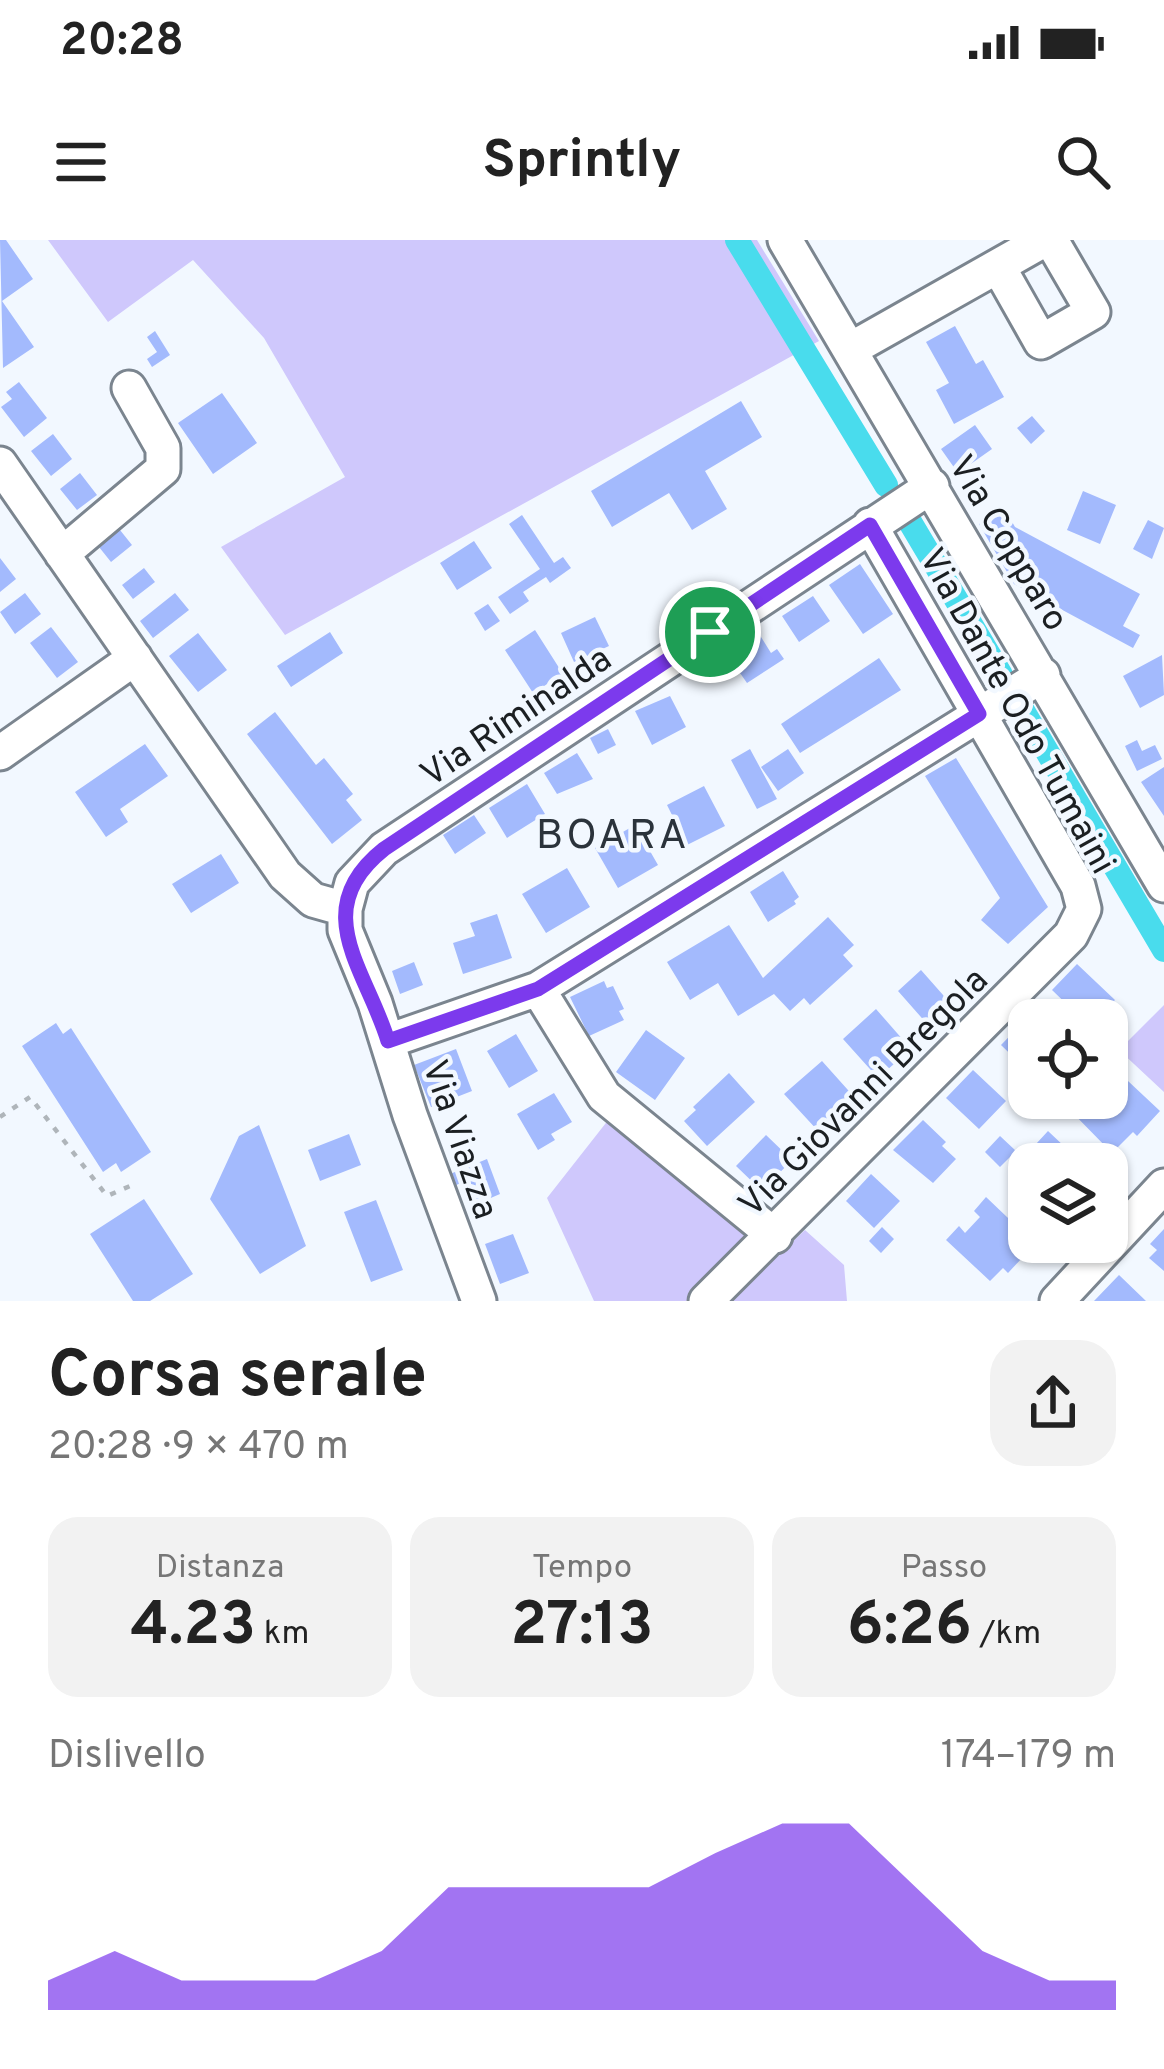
<!DOCTYPE html>
<html lang="it">
<meta charset="utf-8">
<style>
:root{--surface:#fff;--page:#f2f2f2;--text:#222;--muted:#767676;--accent:#7c3aed}
body{margin:0;font-family:Overpass,sans-serif;background:var(--page);color:var(--text);height:100vh;display:flex;flex-direction:column;font-size:45px;white-space:nowrap}
*{box-sizing:border-box;margin:0}
p{font-size:39px;color:var(--muted)}
.icon{flex:none;width:66px;height:66px;fill:none;stroke:currentColor;stroke-width:2;stroke-linecap:round;stroke-linejoin:round}
.map{position:relative;height:1061px;overflow:hidden}
.sheet{display:flex;flex-direction:column;background:var(--surface);flex:1}
.sheet>*{flex:none}
.tools{position:absolute;left:1008px;top:759px;display:grid;gap:24px}
.tools a{display:grid;place-items:center;width:120px;height:120px;border-radius:24px;background:var(--surface);box-shadow:0 3px 9px #0004;font-size:60px}
.pin{position:absolute;display:grid;place-items:center;width:102px;height:102px;color:#fff;margin:-51px;border:6px solid #fff;border-radius:50%;box-shadow:0 3px 12px #0007}
.round{display:grid;place-items:center;flex:none;width:126px;height:126px;border-radius:36px;background:var(--page)}
.head{display:flex;align-items:center;justify-content:space-between;height:204px;padding:0 48px}
h1{font-size:66px;font-weight:700;line-height:90px}
.stats{display:grid;grid-template-columns:repeat(3,1fr);gap:18px;height:204px;padding:12px 48px}
.stats div{display:grid;align-content:center;border-radius:30px;background:var(--page);text-align:center}
.stats b{font-size:60px;font-weight:700}
.stats small{font-size:33px;font-weight:400}
.stats p{font-size:33px}
.chart{height:336px;padding:24px 48px}
.chart p{display:flex;justify-content:space-between}
.chart svg{width:100%;height:216px;margin-top:12px;fill:var(--accent);opacity:.7}
.status{display:flex;justify-content:space-between;align-items:center;height:84px;padding:0 60px;background:var(--surface);direction:ltr}
.status svg{height:33px;fill:currentColor}
header{display:flex;justify-content:space-between;align-items:center;height:156px;padding:0 48px;background:var(--surface);font-size:54px;font-weight:700}
.map>svg:first-child{display:block}
.green{fill:#cfc8fc}
.lines{fill:none;stroke-linecap:round;stroke-linejoin:round}
.canal{stroke:#49dced;stroke-width:24}
.building{fill:#a3bafd}
.minor-casing{stroke:#7b858f;stroke-width:39}
.path{stroke:#afb5ba;stroke-width:4.5;stroke-dasharray:6 9;stroke-linecap:butt}
.minor{stroke:#fff;stroke-width:33}
.route-casing{stroke:#fff;stroke-width:24}
.route{stroke:#7c3aed;stroke-width:15}
.labels{text-anchor:middle;stroke-width:9;stroke-linejoin:round;paint-order:stroke}
.street-label{font-size:36px;fill:#1b1f22;stroke:#f2f8ff}
.quarter-label{font-size:42px;letter-spacing:3px;fill:#2b333b;stroke:#f2f8ff}
</style>
<div class="status"><b>20:28</b><svg viewBox="0 0 49 12"><path d="M0 12V9h3v3zM5 12V6h3v6zM10 12V3h3v9zM15 12V0h3v12zM26 1h20v11H26zM47 4h2v5h-2z"/></svg></div>
<header><svg class="icon" aria-label="menu" viewBox="0 0 24 24"><path d="M4 6h16M4 12h16M4 18h16"/></svg>Sprintly<svg class="icon" aria-label="search" viewBox="0 0 24 24"><circle cx="10" cy="10" r="6"/><path d="M15 15l6 6"/></svg></header>
<div class="map">
<svg width="1164" height="1061" viewBox="0 0 1164 1061">
<rect width="100%" height="100%" fill="#f2f8ff"/>
<path class="green" d="M48,0H757L819,101L285,395L221,307L345,237L264,98L193,20L108,82Z
M1164,765V852L1119,810Z
M609,879L757,1002L686,1061H594L547,958Z
M805,990L844,1025L847,1061H729Z"/>
<g class="lines">
<path class="canal" d="M737,0L886,245
M910,282L1001,435
M1022,469L1164,710"/>
</g>
<path class="building" d="M0,0H6L33,39L2,61L34,107L3,128Z
M955,86L976,124L983,120L1004,157L954,184L936,150L949,143L926,102Z
M155,91L170,115L152,127L147,119L157,112L147,97Z
M19,142L47,178L24,197L1,167L12,159L6,152Z
M222,153L257,203L213,234L178,183Z
M741,161L762,197L705,231L727,269L692,290L669,253L612,287L591,251Z
M1032,176L1045,191L1031,204L1017,188Z
M975,185L992,209L958,233L941,209Z
M53,194L72,219L51,236L31,211Z
M80,233L97,255L77,270L60,249Z
M1083,251L1116,265L1100,304L1067,290Z
M1003,266L1015,287L1140,354L1123,386L1140,395L1133,408L1014,344L979,284Z
M522,275L554,323L563,317L571,328L550,343L546,337L523,352L529,361L510,374L498,357L540,329L509,284Z
M1148,280L1164,288L1152,319L1133,309Z
M116,285L132,305L111,322L95,302Z
M474,301L492,328L457,350L440,323Z
M0,318L16,339L0,352Z
M860,324L893,374L863,394L829,345Z
M144,328L155,342L133,359L122,345Z
M25,353L41,374L15,394L0,372Z
M175,353L189,370L153,398L140,381Z
M813,356L830,381L799,402L782,376Z
M488,364L500,381L485,391L474,373Z
M595,377L609,406L574,422L561,393Z
M51,387L78,422L57,438L30,403Z
M756,389L771,413L777,409L784,419L747,443L724,410Z
M535,390L563,434L533,453L505,410Z
M330,392L343,413L291,447L277,426Z
M198,393L227,430L198,452L169,416Z
M1162,415L1164,455L1140,468L1123,436Z
M879,418L901,450L800,513L781,484Z
M670,456L686,487L652,505L635,471Z
M275,472L316,525L324,518L353,554L346,560L362,580L332,604L247,494Z
M608,489L616,505L598,514L590,498Z
M1137,500L1142,511L1155,505L1162,519L1137,531L1125,506Z
M145,504L168,536L120,569L128,582L106,597L75,552Z
M750,509L777,559L757,569L731,520Z
M788,509L804,533L778,551L761,527Z
M577,513L593,539L557,554L544,533Z
M956,518L1048,667L1008,704L981,680L1000,658L925,536Z
M1164,527V576L1141,542Z
M527,544L545,574L507,598L489,568Z
M704,546L725,586L687,605L667,565Z
M474,575L486,593L455,614L443,595Z
M635,585L658,625L618,648L595,608Z
M221,614L239,643L191,673L172,644Z
M567,628L590,667L546,693L522,654Z
M783,631L799,657L794,661L796,664L768,682L750,652Z
M497,674L512,718L463,734L453,703L475,696L470,683Z
M828,677L854,705L843,715L853,726L810,765L804,758L790,771L774,754L738,776L718,743L690,760L667,722L729,685L763,738Z
M414,722L423,745L400,754L392,731Z
M1077,724L1115,760L1096,780H1083L1052,750Z
M921,730L951,764L928,785L898,751Z
M604,741L607,748L613,746L624,769L619,771L624,780L589,796L570,757Z
M876,769L911,809L878,838L843,799Z
M1029,776V832L1001,805Z
M56,783L63,794L71,788L151,912L121,932L116,923L103,932L22,806Z
M646,790L685,818L655,860L616,832Z
M516,794L538,831L509,848L487,811Z
M456,809L472,851L431,867L414,825Z
M822,821L856,859L819,892L784,854Z
M1112,826L1160,871L1137,896L1133,892L1112,913L1065,865L1072,858H1107V831Z
M973,830L1006,861L979,889L946,858Z
M729,833L755,862L707,906L684,881L696,870L693,867Z
M554,853L572,882L551,894L555,900L538,910L517,874Z
M923,880L946,902L942,906L956,919L933,943L893,910Z
M259,885L306,1006L260,1034L210,959L239,896Z
M1048,891L1083,924H1030L1043,911L1036,904Z
M349,894L361,925L320,941L308,910Z
M766,895L792,920L762,951L736,926Z
M1000,896L1016,911L1000,927L985,912Z
M487,919L500,954L472,966L463,942L454,946L450,934Z
M1021,920L1029,928V953L1009,934Z
M871,934L900,961L874,988L846,961Z
M986,957L1029,998L1018,1012L1023,1017L1008,1033L1003,1028L990,1041L946,1000L959,986L965,993L980,977L974,971Z
M144,959L193,1034L150,1061H133L90,994Z
M376,960L403,1030L371,1042L344,972Z
M882,987L894,999L881,1013L869,1001Z
M1164,989V1031L1149,1018L1157,1010L1150,1004Z
M513,994L529,1033L500,1044L485,1004Z
M1119,1035L1146,1061H1094Z"/>
<g class="lines">
<defs>
<path id="minor" d="M785,0L1164,645
M998,26L1041,102L1093,72L1051,0
M851,109L1044,0
M0,224L285,635L313,660L345,669
M62,314L163,229V208L129,148
M0,513L135,418
M538,749L604,856L775,996
M388,801L538,749L1043,435
M479,1061L410,875L375,763L345,690V669L352,643L384,609L932,246
M706,1061L1071,695L1084,669L1078,646L870,285
M1057,1061L1164,946"/>
</defs>
<use href="#minor" class="minor-casing"/>
<path class="path" d="M0,877L30,857L107,956L130,946"/>
<use href="#minor" class="minor"/>
</g>
<g class="lines">
<defs>
<path id="route" d="M870,285L979,474L538,749L388,801C366,729 307,670 384,609Z"/>
</defs>
<use href="#route" class="route-casing"/>
<use href="#route" class="route"/>
</g>
<g class="labels">
<g class="street-label">
<text transform="translate(1010 302) rotate(59)" y="13">Via Copparo</text>
<text transform="translate(1019 470) rotate(61)" y="13">Via Dante Odo Tumaini</text>
<text transform="translate(515 475) rotate(-34)" y="13">Via Riminalda</text>
<text transform="translate(862 851) rotate(-45)" y="13">Via Giovanni Bregola</text>
<text transform="translate(462 899) rotate(71)" y="13">Via Viazza</text>
</g>
<g class="quarter-label">
<text x="613" y="608">BOARA</text>
</g>
</g>
</svg>
<div class="tools">
<a><svg class="icon" aria-label="locate" viewBox="0 0 24 24"><circle cx="12" cy="12" r="6"/><path d="M12 2v4M12 18v4M2 12h4M18 12h4"/></svg></a>
<a><svg class="icon" aria-label="layers" viewBox="0 0 24 24"><path d="M12 4l9 5-9 5-9-5zM3 14l9 5 9-5"/></svg></a>
</div>
<div class="pin" style="left:710px;top:392px;background:#1e9e55"><svg class="icon" aria-label="arrive" viewBox="0 0 24 24"><path d="M6 21V4h12l-3 4 3 4H6"/></svg></div>
</div>
<section class="sheet">
<div class="head"><div><h1>Corsa serale</h1><p>20:28 · 9 × 470 m</p></div><a class="round"><svg class="icon" aria-label="share" viewBox="0 0 24 24"><path d="M12 15V3M7 8l5-5 5 5M5 13v7h14v-7"/></svg></a></div>
<div class="stats">
<div><p>Distanza</p><b>4.23<small> km</small></b></div>
<div><p>Tempo</p><b>27:13</b></div>
<div><p>Passo</p><b>6:26<small> /km</small></b></div>
</div>
<div class="chart"><p><span>Dislivello</span>174–179 m</p>
<svg viewBox="0 0 160 44" preserveAspectRatio="none"><path d="M0 44V38L10 32L20 38L30 38L40 38L50 32L60 19L70 19L80 19L90 19L100 12L110 6L120 6L130 19L140 32L150 38L160 38V44z"/></svg>
</div>
</section>
